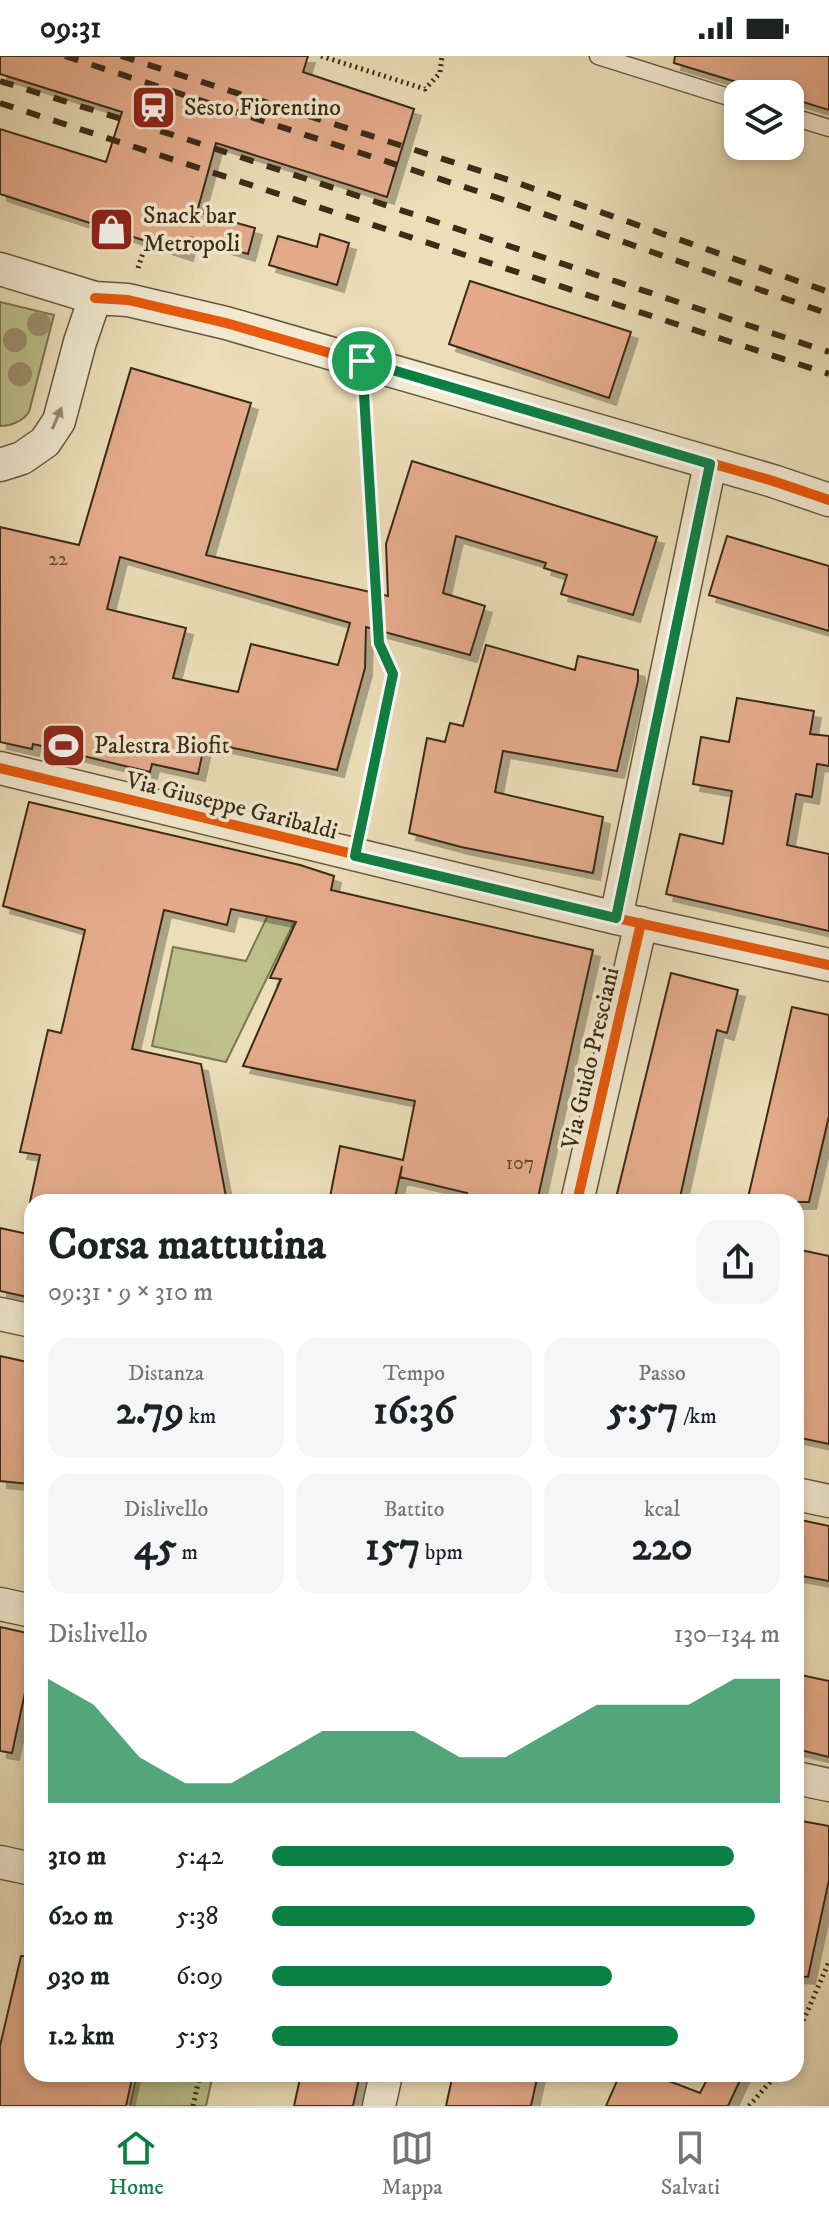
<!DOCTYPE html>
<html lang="it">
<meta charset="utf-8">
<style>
:root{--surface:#fff;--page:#f6f6f6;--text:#202124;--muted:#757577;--line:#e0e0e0;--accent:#0b8043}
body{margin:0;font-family:"IM FELL DW Pica",serif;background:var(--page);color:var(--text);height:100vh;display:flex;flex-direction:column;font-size:30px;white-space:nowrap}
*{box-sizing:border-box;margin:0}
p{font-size:26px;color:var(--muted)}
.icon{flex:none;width:44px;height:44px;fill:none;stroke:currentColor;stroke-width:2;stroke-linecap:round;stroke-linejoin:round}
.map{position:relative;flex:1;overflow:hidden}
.details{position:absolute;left:24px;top:1138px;width:780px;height:888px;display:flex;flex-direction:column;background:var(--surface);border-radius:24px;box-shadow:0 4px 12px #0003}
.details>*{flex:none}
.tools{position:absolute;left:724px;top:24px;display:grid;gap:16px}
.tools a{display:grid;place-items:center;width:80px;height:80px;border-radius:16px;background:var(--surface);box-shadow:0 4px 12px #0003;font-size:40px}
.pin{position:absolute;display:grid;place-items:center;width:68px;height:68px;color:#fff;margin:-34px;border:4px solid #fff;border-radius:50%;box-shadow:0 2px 8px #0007}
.round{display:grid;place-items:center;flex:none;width:84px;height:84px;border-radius:24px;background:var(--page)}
.summary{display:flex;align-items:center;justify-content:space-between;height:136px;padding:0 24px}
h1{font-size:44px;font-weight:700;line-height:60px}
.stats{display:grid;grid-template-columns:repeat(3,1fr);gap:12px;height:136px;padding:8px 24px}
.stats div{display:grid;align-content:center;border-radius:20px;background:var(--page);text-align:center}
.stats b{font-size:40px;font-weight:700}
.stats small{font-size:22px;font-weight:400}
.stats p{font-size:22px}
.chart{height:224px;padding:16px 24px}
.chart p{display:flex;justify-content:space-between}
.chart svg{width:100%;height:144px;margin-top:8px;fill:var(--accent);opacity:.7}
ul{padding:0 24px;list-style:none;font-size:26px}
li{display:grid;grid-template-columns:128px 96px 1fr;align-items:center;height:60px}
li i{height:20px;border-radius:10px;background:var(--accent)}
.status{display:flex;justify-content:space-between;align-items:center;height:56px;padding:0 40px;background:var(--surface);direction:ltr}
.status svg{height:22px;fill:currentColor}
.tabs{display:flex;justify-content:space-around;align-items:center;height:112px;border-top:2px solid var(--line);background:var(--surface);font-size:22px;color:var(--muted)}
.tabs a{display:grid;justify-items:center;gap:4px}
.tabs .selected{color:var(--accent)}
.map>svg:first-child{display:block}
.green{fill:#bcc08b;stroke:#7c7652;stroke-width:2}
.building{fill:#e4ab8b;stroke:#3d2b18;stroke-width:2;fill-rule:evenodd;filter:url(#shadow)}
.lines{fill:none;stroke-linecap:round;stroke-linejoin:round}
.service-casing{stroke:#685840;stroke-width:19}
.minor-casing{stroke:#685840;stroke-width:35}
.path{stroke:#3d2b18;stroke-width:5;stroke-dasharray:2 4;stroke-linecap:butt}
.service{stroke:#f2ead1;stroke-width:16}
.minor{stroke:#f2ead1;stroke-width:32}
.rail{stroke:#3d2b18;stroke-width:6;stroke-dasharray:14 14;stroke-linecap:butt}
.cycleway-casing{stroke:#f2ead1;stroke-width:15}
.cycleway{stroke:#e8590c;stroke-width:10}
.tree{fill:#9d9070}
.oneway{fill:#988a74}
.route-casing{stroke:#fff;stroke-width:16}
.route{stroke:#0b8043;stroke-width:10}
.labels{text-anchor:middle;stroke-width:7;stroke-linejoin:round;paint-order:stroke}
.number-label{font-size:20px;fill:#674b35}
.poi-label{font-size:24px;fill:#3d2b18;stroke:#f2ead1;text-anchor:start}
.street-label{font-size:24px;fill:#3d2b18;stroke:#f2ead1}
</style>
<div class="status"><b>09:31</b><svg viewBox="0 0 49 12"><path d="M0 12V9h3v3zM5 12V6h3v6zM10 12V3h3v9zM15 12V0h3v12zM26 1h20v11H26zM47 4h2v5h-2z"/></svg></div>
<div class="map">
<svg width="829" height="2050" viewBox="0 0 829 2050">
<defs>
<filter id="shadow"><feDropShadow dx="7" dy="7" stdDeviation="0" flood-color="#0004"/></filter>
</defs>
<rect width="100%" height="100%" fill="#ebdeb8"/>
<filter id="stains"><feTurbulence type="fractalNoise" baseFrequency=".0025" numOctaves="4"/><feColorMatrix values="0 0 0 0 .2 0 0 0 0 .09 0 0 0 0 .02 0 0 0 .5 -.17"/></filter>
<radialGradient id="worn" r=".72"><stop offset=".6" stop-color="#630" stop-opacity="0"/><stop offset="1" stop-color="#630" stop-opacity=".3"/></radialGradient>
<path class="green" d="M0,246L54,259L29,356C23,365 11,370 0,370Z
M291,811L319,815L226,1006L152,990L173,891L246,905Z
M137,2018H213L206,2050H130Z"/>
<path class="building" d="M0,0H308L303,16L414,53L387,141L216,87L197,156L255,172L248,198L190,181L186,198L0,138V73L106,106L122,56L0,18Z
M675,0H829V54L790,42V38H776L674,7Z
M320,178L349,187L337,229L269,209L278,180L317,191Z
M470,225L631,276L609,342L449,288Z
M131,312L251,347L206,499L388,540L386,488L412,405L657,481L633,559L561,538L567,519L544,512L546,507L456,480L443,537L485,550L470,599L366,571L365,612L337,714L205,686L198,718L152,708L150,716L33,688L32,693L0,686V471L79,489ZM120,501L350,567L338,609L251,588L238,636L173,622L186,572L107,553Z
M727,480L829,510V575L709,539Z
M486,589L575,614L578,600L638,614V625L617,715L503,695L495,736L603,761L593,817L461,791L409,777L427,682L445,686L450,667L463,670Z
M737,642L814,655L810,678L829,680V710L817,708L812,741L796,738L787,789L829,798V875L666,838L680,778L723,788L732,735L693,728L701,681L729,686Z
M29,746L300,809L334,820L331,834L593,894L537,1146H465L467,1137L400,1121L402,1110L394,1146H329L340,1090L403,1104L415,1045L243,1010L281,923L270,922L296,866L231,853L227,869L164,854L132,993L201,1008L227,1146H30L40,1099L20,1096L48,974L61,977L85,874L3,850Z
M671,917L738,934L727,977L717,974L679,1146H615Z
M792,951L829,959V1060L809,1146H747Z
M0,1172L32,1179V1242L0,1235Z
M796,1193L829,1200V1388L796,1381Z
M0,1300L32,1307V1415L29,1428L0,1425Z
M796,1463L829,1470V1525L796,1519Z
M0,1571L32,1578V1604L12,1697L0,1695Z
M796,1618L829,1625V1701L796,1693Z
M796,1764L829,1770V1824L808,1921L796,1920Z
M21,1900L32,1901V2018H133L126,2050H0V1990Z
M301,2018H360L353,2050H294Z
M453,2018H538L531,2050H446Z
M620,2018H651L700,2037L710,2018H743L728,2050H606Z"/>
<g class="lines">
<defs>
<path id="service" d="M598,0L738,44
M790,60L829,72"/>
<path id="minor" d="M0,213L95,242L80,286L59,365L45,386L22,402L0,409
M95,242L128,244L226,267L773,425L829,444
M0,712L616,862L829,909
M616,862L710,408
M577,1146L641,867
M0,1258L32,1265
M796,1438L829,1445
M0,1548L32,1555
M796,1722L829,1729
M0,1806L32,1813
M379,2050L386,2018"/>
</defs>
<use href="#service" class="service-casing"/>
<use href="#minor" class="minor-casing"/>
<path class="path" d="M321,0L425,33L440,17L442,0
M138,212L144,194
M362,769L393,618L379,587L364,342
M796,1981L829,1906
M193,2050L200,2018
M749,2050L777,2018"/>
<use href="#service" class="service"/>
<use href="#minor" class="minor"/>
<path class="rail" d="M65,0L504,144L829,258
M121,0L509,124L829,236
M0,25L189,84L829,296
M0,47L829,318"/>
<defs>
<path id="cycleway" d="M95,242L128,244L226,267L773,425L829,444
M0,712L616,862L829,909
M577,1146L641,867"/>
</defs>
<use href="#cycleway" class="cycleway-casing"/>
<use href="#cycleway" class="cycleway"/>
</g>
<g class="tree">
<circle cx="39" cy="268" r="12"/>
<circle cx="15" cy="284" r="12"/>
<circle cx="20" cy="318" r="12"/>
</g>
<defs><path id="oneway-solid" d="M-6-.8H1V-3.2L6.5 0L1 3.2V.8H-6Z" transform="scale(2)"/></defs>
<use class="oneway" href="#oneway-solid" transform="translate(57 362) rotate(-67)"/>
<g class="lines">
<defs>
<path id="route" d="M362,305L710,408L616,862L355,800L393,618L379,587Z"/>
</defs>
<use href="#route" class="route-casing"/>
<use href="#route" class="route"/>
</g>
<defs>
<symbol id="station-square" viewBox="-11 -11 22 22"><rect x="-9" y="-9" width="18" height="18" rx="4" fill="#8f2418" stroke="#f2ead1"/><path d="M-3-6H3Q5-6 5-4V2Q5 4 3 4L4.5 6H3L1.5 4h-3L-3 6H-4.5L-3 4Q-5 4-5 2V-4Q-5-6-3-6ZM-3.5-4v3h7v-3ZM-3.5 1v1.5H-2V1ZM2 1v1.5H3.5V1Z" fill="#fff"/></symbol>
<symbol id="shop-square" viewBox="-11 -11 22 22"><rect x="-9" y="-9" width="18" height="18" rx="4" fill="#8f2418" stroke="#f2ead1"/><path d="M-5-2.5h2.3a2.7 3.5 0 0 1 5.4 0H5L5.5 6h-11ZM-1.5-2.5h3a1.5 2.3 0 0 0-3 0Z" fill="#fff"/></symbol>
<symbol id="stadium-square" viewBox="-11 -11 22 22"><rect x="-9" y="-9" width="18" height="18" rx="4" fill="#8f2418" stroke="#f2ead1"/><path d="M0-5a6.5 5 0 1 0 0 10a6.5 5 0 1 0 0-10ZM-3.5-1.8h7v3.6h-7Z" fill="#fff"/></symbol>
</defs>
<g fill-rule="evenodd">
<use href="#station-square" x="128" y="26" width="51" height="51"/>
<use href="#shop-square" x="86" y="148" width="51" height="51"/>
<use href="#stadium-square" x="38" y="664" width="51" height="51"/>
</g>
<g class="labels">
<g class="number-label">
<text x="58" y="509">22</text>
<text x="520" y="1113">107</text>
</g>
<g class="poi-label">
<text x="184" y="59">Sesto Fiorentino</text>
<text x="143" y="167">Snack bar<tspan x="143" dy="28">Metropoli</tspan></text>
<text x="94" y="697">Palestra Biofit</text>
</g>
<g class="street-label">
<text transform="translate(232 749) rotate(14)" y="8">Via Giuseppe Garibaldi</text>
<text transform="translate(590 1002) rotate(-77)" y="8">Via Guido Presciani</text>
</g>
</g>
<rect width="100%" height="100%" filter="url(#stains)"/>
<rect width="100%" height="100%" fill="url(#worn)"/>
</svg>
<div class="tools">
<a><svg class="icon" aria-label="layers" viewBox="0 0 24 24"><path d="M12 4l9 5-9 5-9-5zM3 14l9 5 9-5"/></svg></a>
</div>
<div class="pin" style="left:362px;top:305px;background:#1e9e55"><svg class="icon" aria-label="arrive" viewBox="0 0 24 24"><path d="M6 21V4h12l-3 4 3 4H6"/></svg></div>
<section class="details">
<div class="summary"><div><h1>Corsa mattutina</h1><p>09:31 · 9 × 310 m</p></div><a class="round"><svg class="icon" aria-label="share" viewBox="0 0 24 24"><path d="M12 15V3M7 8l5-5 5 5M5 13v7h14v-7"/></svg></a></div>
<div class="stats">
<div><p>Distanza</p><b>2.79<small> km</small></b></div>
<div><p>Tempo</p><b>16:36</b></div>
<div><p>Passo</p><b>5:57<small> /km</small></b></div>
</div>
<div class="stats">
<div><p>Dislivello</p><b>45<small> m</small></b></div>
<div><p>Battito</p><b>157<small> bpm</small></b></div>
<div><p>kcal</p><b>220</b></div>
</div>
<div class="chart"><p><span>Dislivello</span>130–134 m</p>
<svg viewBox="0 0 160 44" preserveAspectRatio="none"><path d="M0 44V6L10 14L20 30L30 38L40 38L50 30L60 22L70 22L80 22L90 30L100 30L110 22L120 14L130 14L140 14L150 6L160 6V44z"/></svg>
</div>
<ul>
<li><b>310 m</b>5:42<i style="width:91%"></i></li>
<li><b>620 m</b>5:38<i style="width:95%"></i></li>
<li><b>930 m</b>6:09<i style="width:67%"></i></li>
<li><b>1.2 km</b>5:53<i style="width:80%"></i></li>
</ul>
</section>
</div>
<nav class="tabs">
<a class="selected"><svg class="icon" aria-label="home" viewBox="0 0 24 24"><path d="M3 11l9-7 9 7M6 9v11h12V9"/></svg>Home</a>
<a><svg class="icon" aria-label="map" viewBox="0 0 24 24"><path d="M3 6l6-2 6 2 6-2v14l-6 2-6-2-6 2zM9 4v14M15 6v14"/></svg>Mappa</a>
<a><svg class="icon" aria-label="saved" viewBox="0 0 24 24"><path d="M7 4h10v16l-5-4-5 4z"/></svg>Salvati</a>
</nav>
